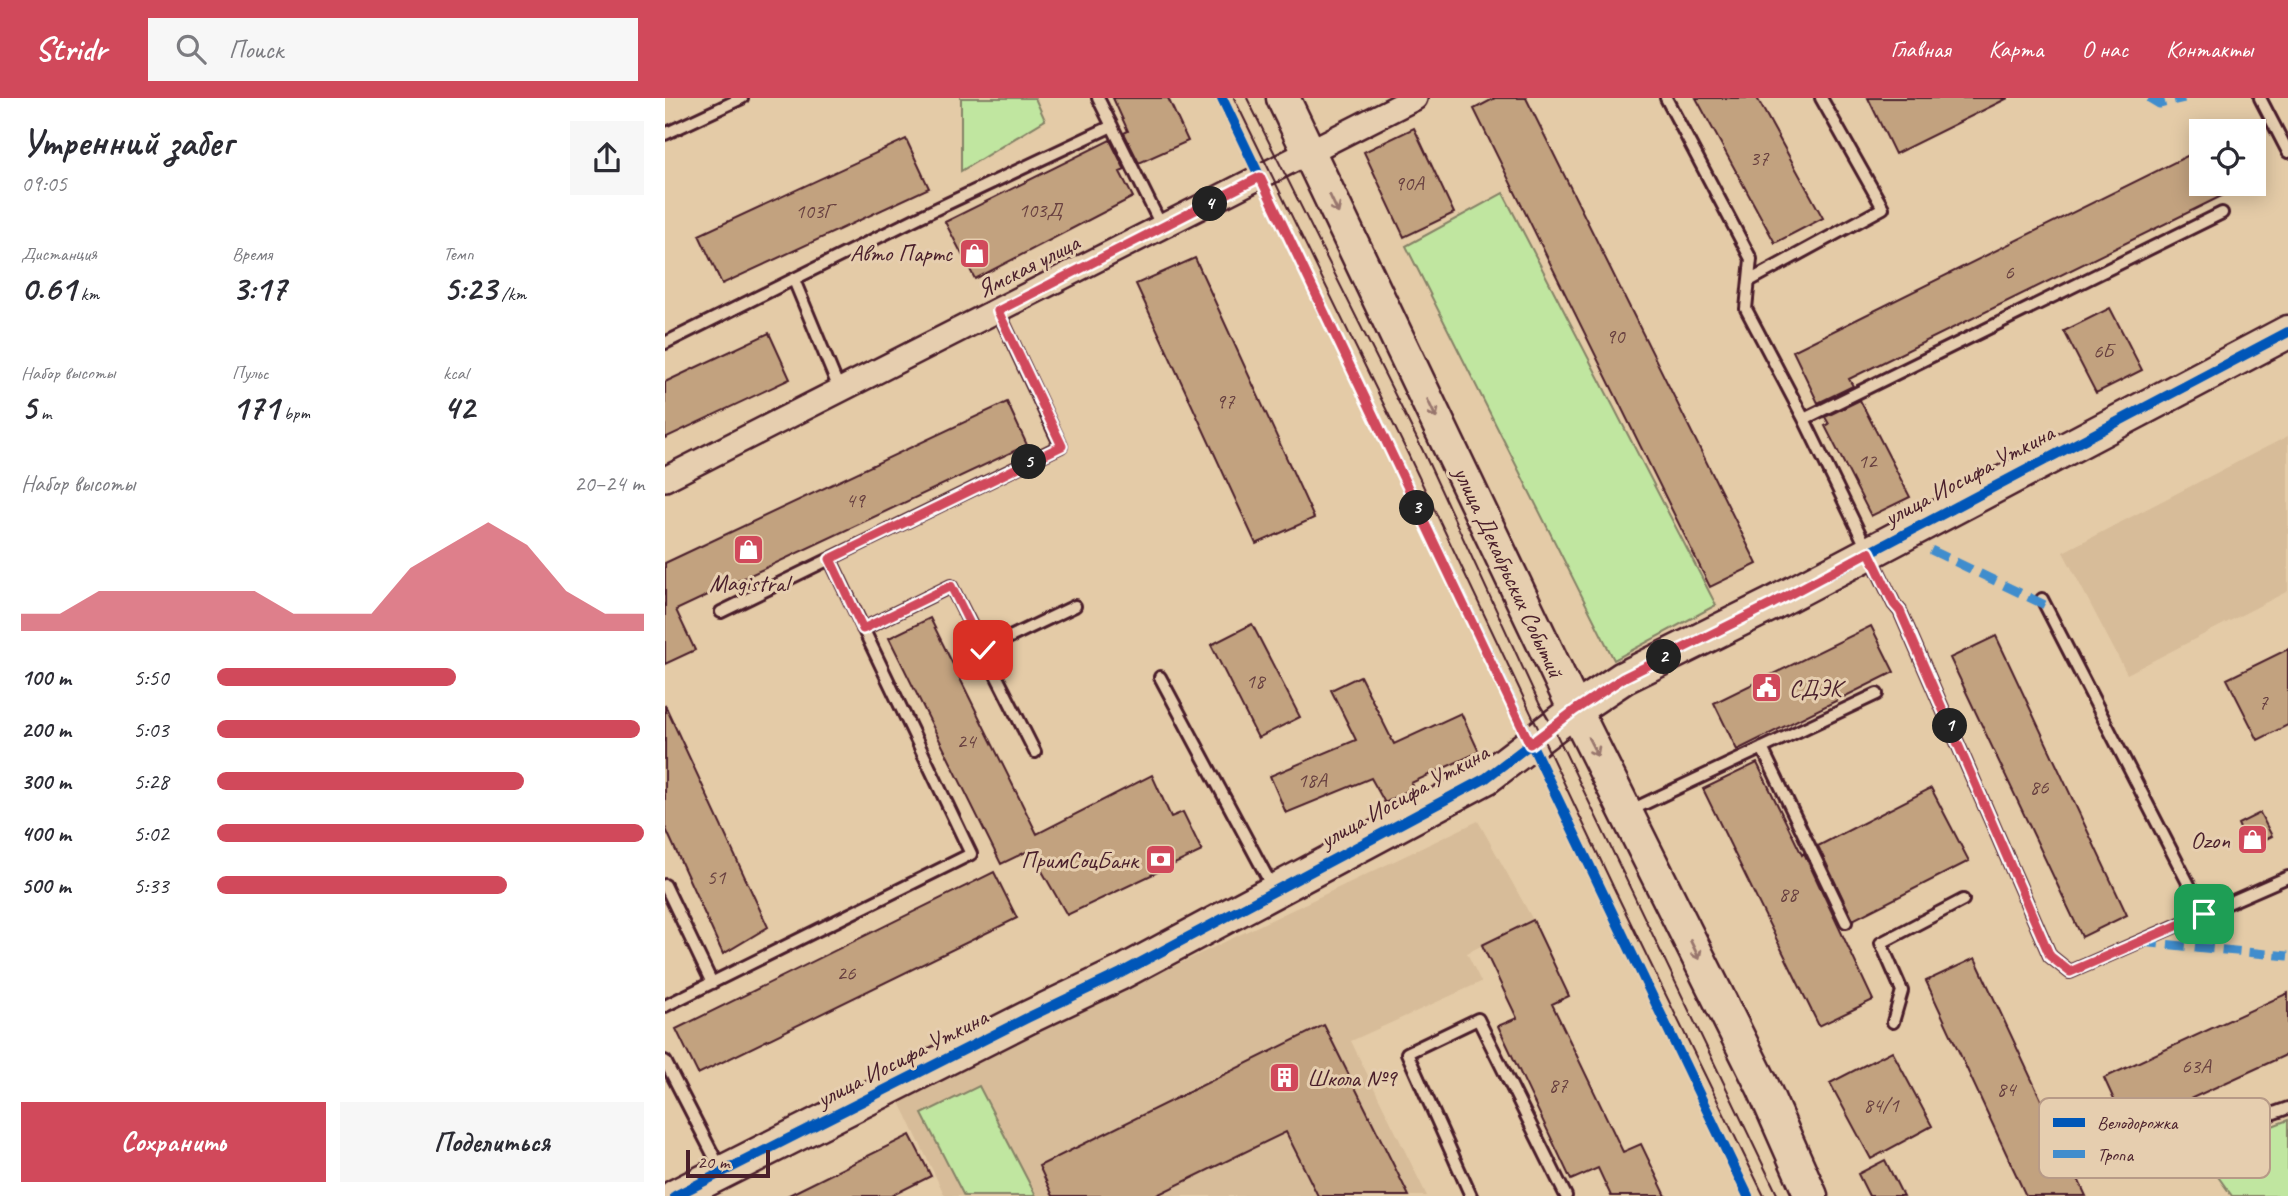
<!DOCTYPE html>
<html lang="ru">
<meta charset="utf-8">
<style>
:root{--surface:#fff;--page:#f7f7f7;--text:#2b2b33;--muted:#7c7c81;--accent:#d1495b}
body{margin:0;font-family:Caveat,sans-serif;background:var(--page);color:var(--text);height:100vh;display:flex;flex-direction:column;font-size:26px;white-space:nowrap}
*{box-sizing:border-box;margin:0}
p{font-size:23px;color:var(--muted)}
.icon{flex:none;width:38px;height:38px;fill:none;stroke:currentColor;stroke-width:2;stroke-linecap:round;stroke-linejoin:round}
.map{position:relative;flex:1;overflow:hidden}
.panel{display:flex;flex-direction:column;background:var(--surface);width:665px}
.panel>*{flex:none}
.controls{position:absolute;left:1524px;top:21px;display:grid;gap:14px}
.controls a{display:grid;place-items:center;width:77px;height:77px;border-radius:0px;background:var(--surface);box-shadow:0 4px 18px #0003;font-size:35px}
.scale{position:absolute;left:21px;bottom:18px;width:84px;box-sizing:border-box;padding-left:7px;border:4px solid #4a1f2b;border-top:0;font-size:19px;line-height:24px;white-space:nowrap;color:#4a1f2b;-webkit-text-stroke:5px #e6ceaf;paint-order:stroke}
.pin{position:absolute;display:grid;place-items:center;width:60px;height:60px;color:#fff;margin:-30px;border-radius:14px;box-shadow:0 4px 10px #0006}
.km{position:absolute;width:35px;height:35px;margin:-18px;border-radius:50%;background:#222;color:#fff;font-size:19px;line-height:35px;text-align:center}
.round{display:grid;place-items:center;flex:none;width:74px;height:74px;border-radius:0px;background:var(--page)}
.summary{display:flex;align-items:center;justify-content:space-between;height:119px;padding:0 21px}
h1{font-size:38px;font-weight:700;line-height:52px}
.figures{display:grid;grid-template-columns:repeat(3,1fr);gap:10px;height:119px;padding:7px 21px}
.figures div{display:grid;align-content:center}
.figures b{font-size:35px;font-weight:700}
.figures small{font-size:19px;font-weight:400}
.figures p{font-size:19px}
.chart{height:196px;padding:14px 21px}
.chart p{display:flex;justify-content:space-between}
.chart svg{width:100%;height:126px;margin-top:7px;fill:var(--accent);opacity:.7}
.cta{display:flex;gap:14px;margin-top:auto;padding:14px 21px}
.cta a{flex:1;height:80px;border-radius:0px;background:var(--accent);color:#fff;font-size:28px;font-weight:700;line-height:80px;text-align:center}
.cta a+a{background:var(--page);color:var(--text)}
ul{padding:0 21px;list-style:none;font-size:23px}
li{display:grid;grid-template-columns:112px 84px 1fr;align-items:center;height:52px}
li i{height:18px;border-radius:9px;background:var(--accent)}
header{display:flex;align-items:center;gap:42px;box-sizing:border-box;height:98px;padding:0 35px;background:var(--accent);color:#fff}
header strong{font-size:33px}
nav{display:flex;gap:38px;margin-inline-start:auto;font-size:24px}
.search{width:490px;height:63px;background:var(--page);display:flex;align-items:center;gap:18px;box-sizing:border-box;padding:0 24px;border-radius:0px;color:var(--muted);font-size:26px}
main{display:flex;flex:1;min-height:0}
.map>svg:first-child{display:block}
.built{fill:#d7bc99}
.green{fill:#c0e6a0;stroke:#858266;stroke-width:2}
.building{fill:#c2a27f;stroke:#4a1f2b;stroke-width:2}
.lines{fill:none;stroke-linecap:round;stroke-linejoin:round}
.lane-casing{stroke:#4a1f2b;stroke-width:16}
.street-casing{stroke:#4a1f2b;stroke-width:28}
.secondary-casing{stroke:#4a1f2b;stroke-width:37}
.lane{stroke:#e6ceaf;stroke-width:10}
.street{stroke:#e6ceaf;stroke-width:23}
.secondary{stroke:#e6ceaf;stroke-width:32}
.tram{stroke:#4a1f2b;stroke-width:2}
.quiet{stroke:#418dcd;stroke-width:9;stroke-dasharray:18 9;stroke-linecap:butt}
.cycleway-casing{stroke:#e6ceaf;stroke-width:15}
.cycleway{stroke:#0057b8;stroke-width:10}
.oneway{stroke:#98766d}
.route-casing{stroke:#fff;stroke-width:14}
.route{stroke:#d1495b;stroke-width:9}
.labels{text-anchor:middle;stroke-width:6;stroke-linejoin:round;paint-order:stroke}
.number-label{font-size:21px;fill:#684040}
.poi-label{font-size:24px;fill:#4a1f2b;stroke:#e6ceaf;text-anchor:end}
.street-label{font-size:24px;fill:#4a1f2b;stroke:#e6ceaf}
.key{fill:#e6ceaf;stroke:#b79a87;stroke-width:2}
.key-label{font-size:19px;fill:#4a1f2b}
</style>
<header>
<strong>Stridr</strong>
<div class="search"><svg class="icon" aria-label="search" viewBox="0 0 24 24"><circle cx="10" cy="10" r="6"/><path d="M15 15l6 6"/></svg>Поиск</div>
<nav><a>Главная</a><a>Карта</a><a>О нас</a><a>Контакты</a></nav>
</header>
<main>
<section class="panel">
<div class="summary"><div><h1>Утренний забег</h1><p>09:05</p></div><a class="round"><svg class="icon" aria-label="share" viewBox="0 0 24 24"><path d="M12 15V3M7 8l5-5 5 5M5 13v7h14v-7"/></svg></a></div>
<div class="figures">
<div><p>Дистанция</p><b>0.61<small> km</small></b></div>
<div><p>Время</p><b>3:17</b></div>
<div><p>Темп</p><b>5:23<small> /km</small></b></div>
</div>
<div class="figures">
<div><p>Набор высоты</p><b>5<small> m</small></b></div>
<div><p>Пульс</p><b>171<small> bpm</small></b></div>
<div><p>kcal</p><b>42</b></div>
</div>
<div class="chart"><p><span>Набор высоты</span>20–24 m</p>
<svg viewBox="0 0 160 44" preserveAspectRatio="none"><path d="M0 44V38L10 38L20 30L30 30L40 30L50 30L60 30L70 38L80 38L90 38L100 22L110 14L120 6L130 14L140 30L150 38L160 38V44z"/></svg>
</div>
<ul>
<li><b>100 m</b>5:50<i style="width:56%"></i></li>
<li><b>200 m</b>5:03<i style="width:99%"></i></li>
<li><b>300 m</b>5:28<i style="width:72%"></i></li>
<li><b>400 m</b>5:02<i style="width:100%"></i></li>
<li><b>500 m</b>5:33<i style="width:68%"></i></li>
</ul>
<div class="cta"><a>Сохранить</a><a>Поделиться</a></div>
</section>
<div class="map">
<svg width="1623" height="1098" viewBox="0 0 1623 1098">
<rect width="100%" height="100%" fill="#e4cba7"/>
<filter id="ink" filterUnits="userSpaceOnUse"><feTurbulence type="fractalNoise" baseFrequency=".0143" numOctaves="2"/><feDisplacementMap in="SourceGraphic" scale="14" xChannelSelector="R" yChannelSelector="G"/><feConvolveMatrix kernelMatrix="1 2 1 2 8 2 1 2 1" color-interpolation-filters="sRGB"/></filter>
<g filter="url(#ink)">
<path class="built" d="M1623,338V493L1462,576L1398,454Z
M813,723L868,822L802,855L816,884L686,943L762,1098H280L233,1000Z"/>
<path class="green" d="M296,0H370L380,22L296,73Z
M838,95L1051,507L949,562L741,148Z
M314,988L371,1098H299L257,1016Z
M1623,1022V1098H1567L1536,1055Z"/>
<path class="building" d="M448,0H503L523,43L474,65L459,35L463,33Z
M830,0H861L1092,466L1045,489L809,11Z
M1031,0H1092L1158,120L1110,145Z
M1203,0H1343L1230,56Z
M749,30L789,115L739,139L699,54Z
M241,41L264,90L57,186L34,137Z
M445,42L460,72L455,74L468,99L310,181L280,124Z
M1536,51V86H1581L1184,281L1188,288L1153,305L1128,253Z
M530,160L649,420L591,446L471,186Z
M1445,210L1477,272L1431,295L1399,233Z
M104,235L125,281L0,340V284Z
M1195,302L1245,399L1206,418L1160,328L1164,326L1160,319Z
M342,304L362,347L11,512L30,552L0,566V465Z
M265,520L372,736L487,677L506,719L518,714L537,753L402,817L365,752L336,766L224,540Z
M587,526L635,619L593,640L546,547Z
M1206,528L1229,574L1072,652L1049,605Z
M1331,538L1462,817L1417,839L1285,560Z
M1623,551V627L1593,642L1562,581Z
M695,578L729,646L796,615L814,654L746,685L748,690L720,705L706,680L621,715L605,678L691,642L666,592Z
M0,607L103,829L58,856L0,729Z
M1092,665L1137,757L1139,755L1208,902L1154,928L1038,691Z
M1266,690L1304,763L1188,822L1153,748Z
M1595,715L1607,738L1584,750L1573,726Z
M329,774L352,820L33,976L11,931Z
M868,822L904,898L887,906L958,1054L976,1046L1001,1098H946L933,1070L906,1082L833,928L852,920L817,847Z
M1310,860L1421,1098H1361L1261,883Z
M1623,895V956L1462,1030L1439,980Z
M659,927L744,1098H653L621,1034L490,1098H388L374,1068Z
M1227,953L1267,1028L1206,1061L1165,985Z
M245,1037L266,1078L226,1098H122Z
M1220,1062L1238,1098H1204L1193,1076Z"/>
<g class="lines">
<defs>
<path id="lane" d="M433,0L497,129
M1001,0L1086,161L1081,211L1139,321
M1595,0L1623,54
M0,36L77,0
M1557,115L1139,321L1229,506L1235,513L1385,858L1405,874L1623,779
M129,182L175,293
M1084,183L1218,110L1156,0
M0,245L254,119L447,28
M1377,501L1539,816
M56,514L396,348L333,213
M198,531L286,488L370,654
M318,552L410,508
M495,579L608,790
M1097,650L1181,824
M964,713L1212,596
M0,787L47,885
M0,908L306,756L165,461
M1228,924L1237,893L1216,845L1298,802
M0,963L56,1072
M1489,1061L1514,1049L1623,1010
M806,1098L742,955L813,921L901,1098"/>
<path id="street" d="M0,381L750,0"/>
<path id="secondary" d="M618,0L910,612L1098,989L1146,1098
M10,1098L362,920L456,875L821,680L910,612L958,580L1107,506L1623,234"/>
</defs>
<use href="#lane" class="lane-casing"/>
<use href="#street" class="street-casing"/>
<use href="#secondary" class="secondary-casing"/>
<use href="#lane" class="lane"/>
<use href="#street" class="street"/>
<use href="#secondary" class="secondary"/>
<path class="tram" d="M569,0L743,356L955,803L1099,1098
M582,0L758,353L874,605L888,629L1113,1098"/>
<path class="quiet" d="M1484,0L1494,6L1519,0
M1266,452L1380,507
M1476,844L1623,858"/>
<defs>
<path id="cycleway" d="M557,0L1083,1098
M10,1098L362,920L456,875L821,680L910,612L958,580L1107,506L1623,234"/>
</defs>
<use href="#cycleway" class="cycleway-casing"/>
<use href="#cycleway" class="cycleway"/>
</g>
<defs><path id="oneway-shaft" d="M-6 0H5M1.5-3L5.5 0L1.5 3" fill="none" stroke-width="1.6" stroke-linecap="round" stroke-linejoin="round" transform="scale(1.75)"/></defs>
<g class="oneway">
<use href="#oneway-shaft" transform="translate(669 106) rotate(65)"/>
<use href="#oneway-shaft" transform="translate(767 311) rotate(65)"/>
<use href="#oneway-shaft" transform="translate(928 649) rotate(63)"/>
<use href="#oneway-shaft" transform="translate(1030 852) rotate(64)"/>
</g>
</g>
<g class="lines" filter="url(#ink)">
<defs>
<path id="route" d="M318,552L286,488L198,531L165,461L397,348L333,213L595,79L865,646L910,612L958,580L1107,506L1204,454L1229,506L1235,513L1385,858L1405,874L1539,816"/>
</defs>
<use href="#route" class="route-casing"/>
<use href="#route" class="route"/>
</g>
<defs>
<symbol id="shop-square" viewBox="-11 -11 22 22"><rect x="-9" y="-9" width="18" height="18" rx="4" fill="#d1495b" stroke="#e6ceaf"/><path d="M-5-2.5h2.3a2.7 3.5 0 0 1 5.4 0H5L5.5 6h-11ZM-1.5-2.5h3a1.5 2.3 0 0 0-3 0Z" fill="#fff"/></symbol>
<symbol id="civic-square" viewBox="-11 -11 22 22"><rect x="-9" y="-9" width="18" height="18" rx="4" fill="#d1495b" stroke="#e6ceaf"/><path d="M-.6-6.5H3V-4.5H.6V-3L4-1V1h2V6H-6V1h2V-1L-.6-3ZM-1.2 2.5V6h2.4V2.5Z" fill="#fff"/></symbol>
<symbol id="bank-square" viewBox="-11 -11 22 22"><rect x="-9" y="-9" width="18" height="18" rx="4" fill="#d1495b" stroke="#e6ceaf"/><path d="M-6-4H6V4H-6ZM0-2.3a2.3 2.3 0 1 0 0 4.6a2.3 2.3 0 1 0 0-4.6Z" fill="#fff"/></symbol>
<symbol id="building-square" viewBox="-11 -11 22 22"><rect x="-9" y="-9" width="18" height="18" rx="4" fill="#d1495b" stroke="#e6ceaf"/><path d="M-4-6H4V6H1V3H-1V6H-4ZM-2.5-4.3h1.7v1.8h-1.7ZM.8-4.3h1.7v1.8H.8ZM-2.5-1h1.7V.8h-1.7ZM.8-1h1.7V.8H.8Z" fill="#fff"/></symbol>
</defs>
<g fill-rule="evenodd">
<use href="#shop-square" x="292" y="138" width="35" height="35"/>
<use href="#shop-square" x="66" y="434" width="35" height="35"/>
<use href="#civic-square" x="1084" y="572" width="35" height="35"/>
<use href="#shop-square" x="1570" y="724" width="35" height="35"/>
<use href="#bank-square" x="478" y="744" width="35" height="35"/>
<use href="#building-square" x="602" y="962" width="35" height="35"/>
</g>
<g class="labels">
<g class="number-label">
<text x="1094" y="67">37</text>
<text x="744" y="92">90А</text>
<text x="375" y="119">103Д</text>
<text x="149" y="120">103Г</text>
<text x="1344" y="181">6</text>
<text x="950" y="245">90</text>
<text x="1438" y="260">6Б</text>
<text x="560" y="310">97</text>
<text x="1202" y="370">12</text>
<text x="190" y="409">49</text>
<text x="590" y="590">18</text>
<text x="1598" y="611">7</text>
<text x="301" y="650">24</text>
<text x="647" y="689">18А</text>
<text x="1374" y="696">86</text>
<text x="51" y="786">51</text>
<text x="1123" y="803">88</text>
<text x="181" y="882">26</text>
<text x="1531" y="975">63А</text>
<text x="893" y="994">87</text>
<text x="1341" y="998">84</text>
<text x="1216" y="1014">84/1</text>
</g>
<g class="poi-label">
<text x="287" y="163">Авто Партс</text>
<text x="84" y="493" text-anchor="middle">Magistral</text>
<text x="1124" y="598" text-anchor="start">СДЭК</text>
<text x="1565" y="750">Ozon</text>
<text x="473" y="770">ПримСоцБанк</text>
<text x="642" y="988" text-anchor="start">Школа №9</text>
</g>
<g class="street-label">
<text transform="translate(363 168) rotate(-27)" y="8">Ямская улица</text>
<text transform="translate(1304 377) rotate(-28)" y="8">улица Иосифа Уткина</text>
<text transform="translate(844 474) rotate(65)" y="8">улица Декабрьских Событий</text>
<text transform="translate(739 698) rotate(-29)" y="8">улица Иосифа Уткина</text>
<text transform="translate(237 960) rotate(-27)" y="8">улица Иосифа Уткина</text>
</g>
</g>
<rect x="1374" y="1000" width="231" height="80" rx="10" class="key"/>
<rect x="1388" y="1020" width="32" height="9" fill="#0057b8"/>
<rect x="1388" y="1052" width="32" height="8" fill="#418dcd"/>
<g class="key-label">
<text x="1432" y="1031">Велодорожка</text>
<text x="1432" y="1063">Тропа</text>
</g>
</svg>
<div class="controls">
<a><svg class="icon" aria-label="locate" viewBox="0 0 24 24"><circle cx="12" cy="12" r="6"/><path d="M12 2v4M12 18v4M2 12h4M18 12h4"/></svg></a>
</div>
<div class="scale">20 m</div>
<div class="pin" style="left:1539px;top:816px;background:#1e9e55"><svg class="icon" aria-label="arrive" viewBox="0 0 24 24"><path d="M6 21V4h12l-3 4 3 4H6"/></svg></div>
<div class="pin" style="left:318px;top:552px;background:#d93025"><svg class="icon" aria-label="check" viewBox="0 0 24 24"><path d="M5 12l5 5 9-10"/></svg></div>
<b class="km" style="left:1285px;top:628px">1</b>
<b class="km" style="left:999px;top:559px">2</b>
<b class="km" style="left:752px;top:410px">3</b>
<b class="km" style="left:545px;top:106px">4</b>
<b class="km" style="left:364px;top:364px">5</b>
</div>
</main>
